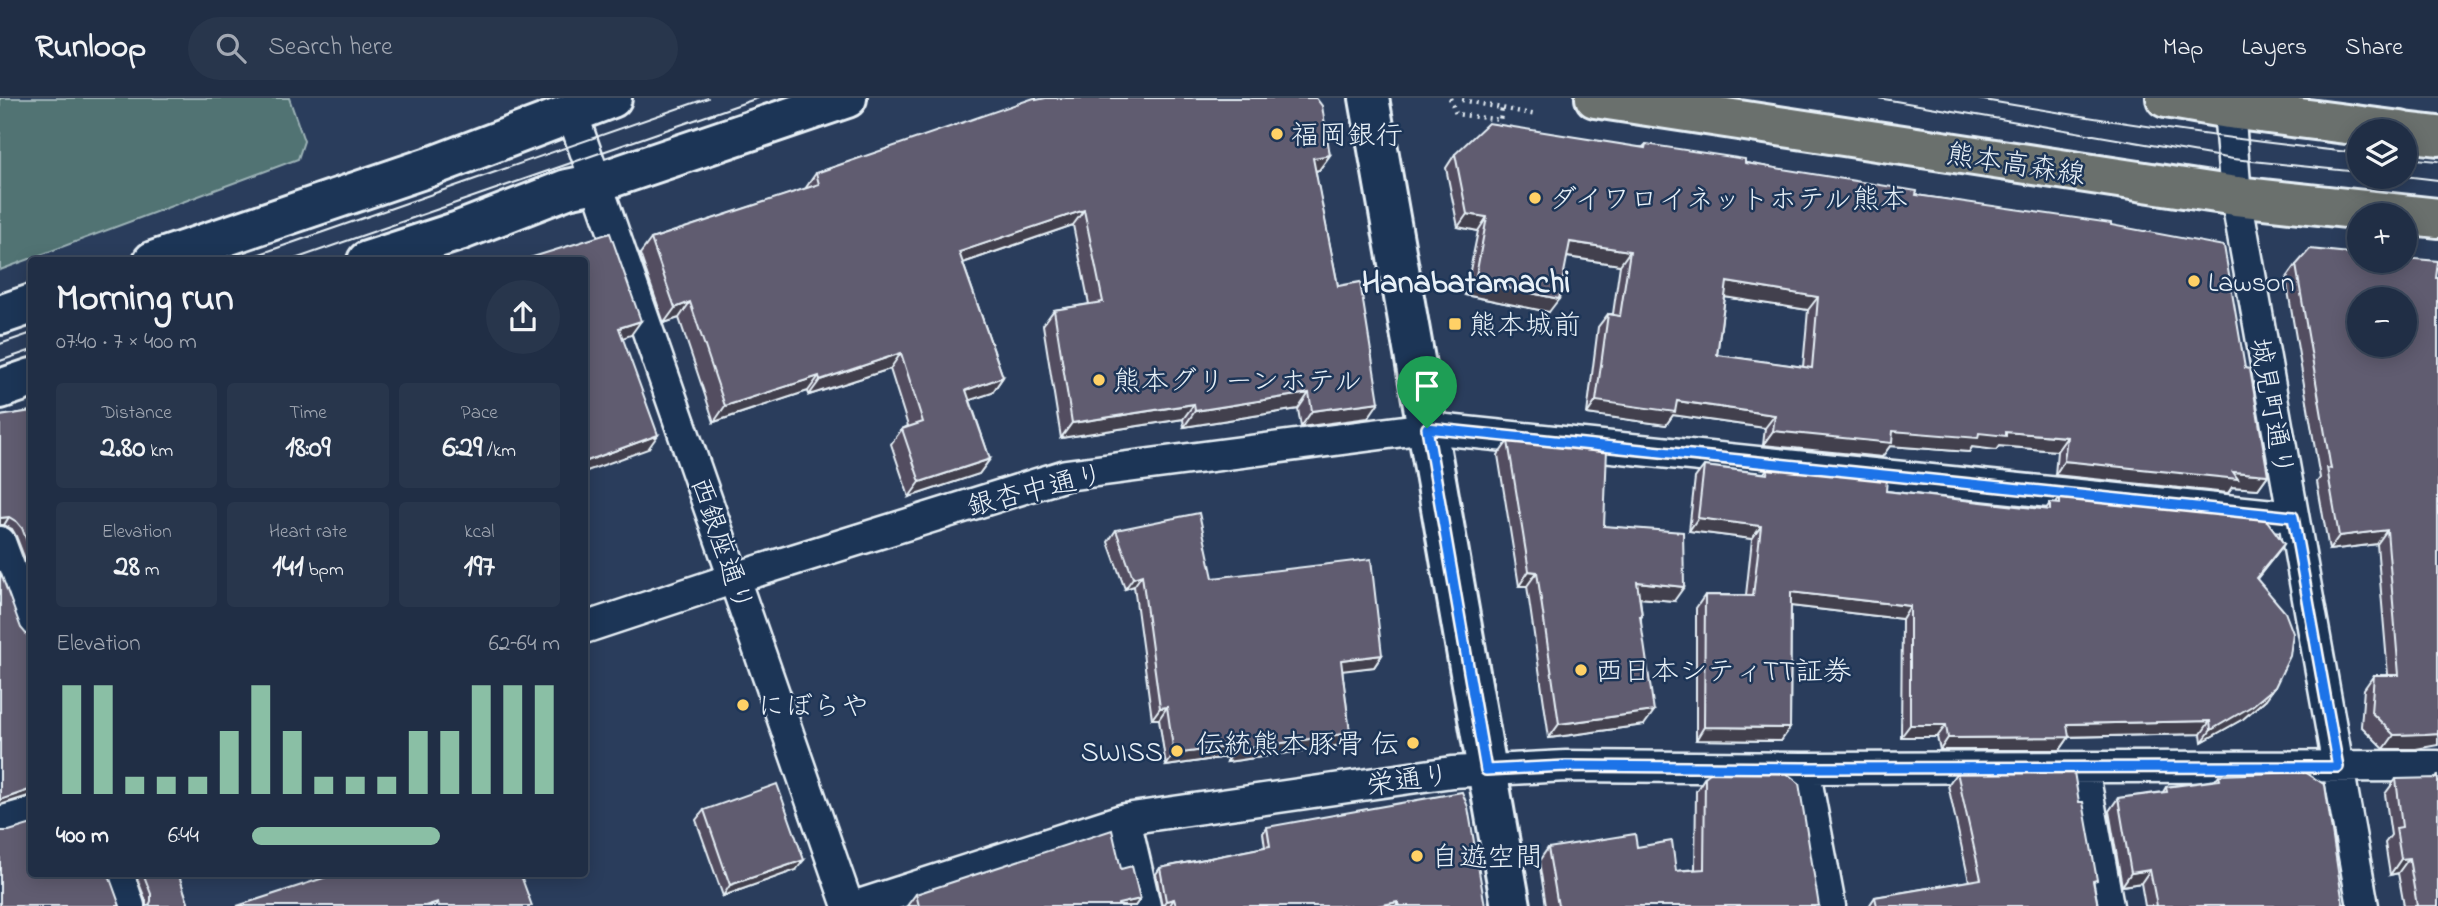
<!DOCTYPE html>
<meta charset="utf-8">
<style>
:root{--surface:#202e45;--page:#28364c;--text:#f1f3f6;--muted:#a2a8b3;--line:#3d4a5e;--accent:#8abfa5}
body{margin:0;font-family:"Indie Flower","Klee One",sans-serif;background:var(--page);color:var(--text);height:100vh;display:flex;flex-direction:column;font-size:26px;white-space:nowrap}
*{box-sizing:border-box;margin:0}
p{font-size:23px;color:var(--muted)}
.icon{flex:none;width:38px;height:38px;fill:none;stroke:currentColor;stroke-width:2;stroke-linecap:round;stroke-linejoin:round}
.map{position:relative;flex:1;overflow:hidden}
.details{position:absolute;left:28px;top:159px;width:560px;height:620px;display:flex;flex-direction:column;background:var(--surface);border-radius:7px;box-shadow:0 4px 18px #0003,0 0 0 2px var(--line)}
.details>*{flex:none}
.tools{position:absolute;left:2347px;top:21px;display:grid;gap:14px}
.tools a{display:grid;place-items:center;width:70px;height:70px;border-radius:50%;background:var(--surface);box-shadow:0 4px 18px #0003,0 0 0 2px var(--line);font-size:35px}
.pin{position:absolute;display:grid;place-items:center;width:60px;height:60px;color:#fff;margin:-72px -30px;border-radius:50% 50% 50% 0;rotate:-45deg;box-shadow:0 0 7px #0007}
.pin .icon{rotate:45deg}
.round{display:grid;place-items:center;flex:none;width:74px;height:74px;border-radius:37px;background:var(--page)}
.head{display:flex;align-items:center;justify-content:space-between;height:119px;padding:0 28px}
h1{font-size:38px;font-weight:700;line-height:52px}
.metrics{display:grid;grid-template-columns:repeat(3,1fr);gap:10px;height:119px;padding:7px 28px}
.metrics div{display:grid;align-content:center;border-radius:7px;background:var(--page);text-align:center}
.metrics b{font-size:30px;font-weight:700}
.metrics small{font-size:19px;font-weight:400}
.metrics p{font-size:19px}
.chart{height:196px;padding:14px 28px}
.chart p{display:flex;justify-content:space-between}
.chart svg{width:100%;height:126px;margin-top:7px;stroke:var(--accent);stroke-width:6}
ul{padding:0 28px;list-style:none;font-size:23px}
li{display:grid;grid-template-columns:112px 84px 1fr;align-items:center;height:52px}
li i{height:18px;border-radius:9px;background:var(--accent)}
header{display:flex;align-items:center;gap:42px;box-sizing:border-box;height:98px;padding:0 35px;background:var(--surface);border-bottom:2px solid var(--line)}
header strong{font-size:33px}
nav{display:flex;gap:38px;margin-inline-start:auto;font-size:24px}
.search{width:490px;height:63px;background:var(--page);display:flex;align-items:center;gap:18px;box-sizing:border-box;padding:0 24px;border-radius:38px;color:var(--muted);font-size:26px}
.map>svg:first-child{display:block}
.green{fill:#517373;stroke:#9cb2b6;stroke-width:2}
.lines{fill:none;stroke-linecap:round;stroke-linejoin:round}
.street-casing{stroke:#e8f1f8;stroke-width:35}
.secondary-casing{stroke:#e8f1f8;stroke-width:44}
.primary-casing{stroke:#e8f1f8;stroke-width:44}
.path{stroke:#e8f1f8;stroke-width:4.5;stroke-dasharray:2 5;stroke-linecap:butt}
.street{stroke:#1d3557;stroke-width:30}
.secondary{stroke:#1d3557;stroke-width:38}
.primary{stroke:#6b706d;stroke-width:38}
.tram{stroke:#e8f1f8;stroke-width:2}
.wall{fill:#534e60;stroke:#e8f1f8;stroke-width:2;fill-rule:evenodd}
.shaded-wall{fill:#43404e;stroke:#e8f1f8;stroke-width:2}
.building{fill:#605b70;stroke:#e8f1f8;stroke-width:2;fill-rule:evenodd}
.route-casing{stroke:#fff;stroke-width:14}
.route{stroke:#1a73e8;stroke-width:9}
.poi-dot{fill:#ffd166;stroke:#1d3557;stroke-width:2.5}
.labels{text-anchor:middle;stroke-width:5;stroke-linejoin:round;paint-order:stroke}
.poi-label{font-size:28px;fill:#e8f1f8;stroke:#1d3557;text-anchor:start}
.street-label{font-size:28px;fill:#e8f1f8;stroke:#1d3557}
.quarter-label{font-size:32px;font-weight:bold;fill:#e8f1f8;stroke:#1d3557}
</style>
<header>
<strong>Runloop</strong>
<div class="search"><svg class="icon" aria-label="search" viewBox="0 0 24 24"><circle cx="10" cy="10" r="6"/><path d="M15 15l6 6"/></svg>Search here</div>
<nav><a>Map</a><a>Layers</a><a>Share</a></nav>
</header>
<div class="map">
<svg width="2438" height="808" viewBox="0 0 2438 808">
<rect width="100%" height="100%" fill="#2a3d5c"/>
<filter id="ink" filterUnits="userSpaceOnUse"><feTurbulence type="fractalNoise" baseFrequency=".0143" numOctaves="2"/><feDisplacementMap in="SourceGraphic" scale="14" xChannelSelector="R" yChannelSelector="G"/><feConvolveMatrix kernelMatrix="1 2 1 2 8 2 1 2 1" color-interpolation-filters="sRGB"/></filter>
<g filter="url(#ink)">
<path class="green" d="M0,0H289L304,43L298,61L0,172Z"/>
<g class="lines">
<defs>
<path id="street" d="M2231,0L2229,11L2236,98L2363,808
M572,15L848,808
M0,444L32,531
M584,530L735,480L1066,377L1427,330L2293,419
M1804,670L1830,808
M2083,670L2108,808
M1125,721L1145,808
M0,724L32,715
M118,775L129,808
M856,808L1125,721L1452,674L1566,668L1804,670L2438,668"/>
<path id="secondary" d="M1369,0L1511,808
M153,163L435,67L612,0
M367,163L459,133L567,91L596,85L847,0
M0,217L32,206
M0,291L32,280"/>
<path id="primary" d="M1595,0L2236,98L2438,120
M2166,0L2229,11L2401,33
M2404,34L2438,38"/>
</defs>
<use href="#street" class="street-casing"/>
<use href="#secondary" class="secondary-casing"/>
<use href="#primary" class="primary-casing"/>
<path class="path" d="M1450,0L1456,16L1500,22L1502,10
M1462,2L1536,17"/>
<use href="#street" class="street"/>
<use href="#secondary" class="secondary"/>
<use href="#primary" class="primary"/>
<path class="tram" d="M1878,0L2233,61L2359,74
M1972,0C2101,22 2229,42 2359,55
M2404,60L2438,63
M2404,78L2438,82
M240,163L708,0
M289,163L758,0
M0,246L32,235
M0,263L32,252"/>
</g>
<path class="wall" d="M1036,2L1330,57L1319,72L1315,73L1338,188L1368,320L1301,329L1298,311L1184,329L1183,321L1061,340L1043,227L1054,212L1089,206L1073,127L963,165L1003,279L992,295L970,302L990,361L979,376L909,399L891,346L902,331L908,328L890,271L809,297L808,293L714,324L679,220L664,225L640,156L651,141L805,91L816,75Z
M1646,46L1916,97L2111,127L2245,270L2268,377L2258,391L2232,389L2228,395L2055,377L2057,353L1999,348L1996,352L1972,349L1969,354L1890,348L1882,359L1763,347L1765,330L1673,317L1666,327L1587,316L1598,229L1608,216H1613L1620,167L1567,159L1549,214L1465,197L1478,133L1458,129L1446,70L1455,56L1643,49ZM1725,199L1808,212L1803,269L1717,257Z
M2296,167L2436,180L2416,651H2384L2361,628L2364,591L2374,577H2388L2377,446L2329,452L2317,384L2320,380L2286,181Z
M32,313V479L16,438L12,431L4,427H0V318Z
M1508,343L1604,428L1674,503L1640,500L1642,518L1641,520L1644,627L1549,640L1527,488H1519L1498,357Z
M1704,368L1764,375L1768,369L1886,393L2046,411L2050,405L2056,406L2060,399L2284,446L2257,481L2266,601L2243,621L2202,644L2201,636L2069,639L2060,652H1940L1937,639H1901L1902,521L1791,508L1790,630L1781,643L1696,642V510L1705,497H1746L1752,441L1689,433L1695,380Z
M1116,432L1213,480L1382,557L1374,569L1342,572L1350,635L1342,647L1227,664V659L1166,668L1159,621H1152L1134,488L1125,491L1108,444Z
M1957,674L2079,704L2098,808H1869L1875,799L1969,783L1948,687Z
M2219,677L2343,806L2347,808H2145L2141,785L2122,788L2109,713L2118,700L2163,694L2166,689L2215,682Z
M2438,677V808H2404L2398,775L2390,777L2385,745L2391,737L2385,696L2396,681H2436Z
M1705,679L1819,808H1546L1539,763L1548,750L1637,749L1676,773L1695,771L1696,693Z
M704,712L796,772L723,798L696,722Z
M1267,729L1485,808H1171L1170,807L1162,808L1156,776L1160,770L1265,749L1263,735Z
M1121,771L1140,801L1135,808H907L916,796Z
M135,775H178L189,808H146V803Z"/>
<path class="shaded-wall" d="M1330,57L1319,72L1302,76L1313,60Z
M1084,112L1073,127L948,170L959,154Z
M1467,116L1487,119L1478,133L1458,129Z
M1570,144L1630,153L1620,167L1561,158Z
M1475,183L1559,201L1549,214L1465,197Z
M1727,184L1818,199L1808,212L1718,198Z
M690,204L679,220L664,225L675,210Z
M641,223L631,237L609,245L619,230Z
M901,255L890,271L809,297L820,282Z
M819,278L808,293L714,324L725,308Z
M1003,279L992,295L955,307L966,292Z
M1309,295L1298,311L1184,329L1195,313Z
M1596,303H1677L1775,317L1765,330L1673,317L1666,327L1587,316Z
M1379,304L1368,320L1301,329L1312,313Z
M1194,306L1183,321L1061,340L1072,325Z
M1773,333H1893L1979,335L2006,334L2067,339L2057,353L1999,348L1996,352L1972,349L1969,354L1890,348L1882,359L1763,347Z
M658,337L648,351L584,374V364Z
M990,361L979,376L909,399L920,384Z
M2064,363L2233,374L2268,377L2258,391L2232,389L2228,395L2055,377Z
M9,419L4,427H0V420Z
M1698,420L1761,428L1752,441L1689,433Z
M2387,432L2377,446L2329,452L2339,438Z
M2284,446L2275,458L2247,492L2256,480Z
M1529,473L1537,474L1527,488H1519Z
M1142,477L1134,488L1125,491L1133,480Z
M1637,484L1684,489L1674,503L1627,499Z
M1791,494L1910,508L1902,521L1782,507Z
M1382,557L1374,569L1333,574L1341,562Z
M2275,589L2266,601L2243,621L2202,644L2211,632Z
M1167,609L1159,621H1152L1160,610Z
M1654,613L1644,627L1549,640L1559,626Z
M2210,623L2201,636L2058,639L2067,626Z
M1910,627H1946L1937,639H1901Z
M1704,629L1790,630L1781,643L1696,642Z
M1350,635L1342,647L1227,664L1235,652Z
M2438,635V647L2416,651H2384L2394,637Z
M2069,639L2060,652H1940L1948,640Z
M1234,648L1227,659L1166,668L1174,656Z
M32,691V698H28L0,707V702Z
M2409,760L2398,775L2390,777L2401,761Z
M804,762L796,772L723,798L730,787Z
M2150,772L2141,785L2122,788L2131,775Z
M1140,801L1135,808H1116L1118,806Z
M1174,801L1170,807L1162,808L1166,803Z
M438,804L435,808H425Z
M1398,804L1396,808H1377Z"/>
<path class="building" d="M1034,0H1036V2L1046,0H1316L1322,8L1330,57L1313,60L1338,188L1360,184L1379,304L1312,313L1309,295L1195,313L1194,306L1072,325L1054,212L1103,204L1084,112L959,154L1003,279L966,292L990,361L920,384L902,331L923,324L901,255L820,282L819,278L725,308L690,204L675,210L651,141L819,86L816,75Z
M1488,25L1645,50L1646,46L1745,61V65L1917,93L1916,97L2111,125V127L2224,148L2245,270L2250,271L2268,377L2233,374L2238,381L2064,363L2067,339L2006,334V338L1979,335L1978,340L1893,333L1892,345L1773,333L1775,317L1677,303L1675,314L1596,303L1608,216L1620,218L1630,153L1570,144L1559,201L1475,183L1487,119L1467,116L1455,56ZM1727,184L1818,199L1812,270L1717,257Z
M610,135L641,223L619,230L658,337L584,364V163H520Z
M2310,151L2359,156V163H2404V160L2438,163L2436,180H2438V635L2425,636L2394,637L2371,614L2374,577H2399L2387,432L2339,438L2327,370L2331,371L2296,167ZM2359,201H2404V247H2359Z
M32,313V457L22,430L17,424L9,419L0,420V318Z
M1508,343L1607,351L1604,428L1683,434L1684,489L1637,484L1642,518H1640L1654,613L1559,626L1537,474L1529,473Z
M1704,368L1767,376L1768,369L1887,381L1886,393L2050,412V405L2060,406V399L2265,420L2284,446L2256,480L2285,514L2293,535L2290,558L2275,589L2252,608L2211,632L2210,623L2067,626L2069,639L1948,640L1946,627H1910V508L1791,494L1790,630L1704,629L1705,497L1753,498L1761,428L1698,420Z
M1199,415L1213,480L1371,461L1382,557L1341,562L1350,635L1235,652L1234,648L1174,656L1167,609L1160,610L1142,477L1133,480L1116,432Z
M0,473L21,530L27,537L32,539V691L0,702Z
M1712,673L1785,674L1799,685L1819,808H1558L1548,750L1635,736L1637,749L1672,743L1676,773L1704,771L1705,679Z
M1957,674H2074L2079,704H2083L2097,782L2093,783L2098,808H1877L1875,799L1981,781Z
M2305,674L2325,687L2343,806H2347V808H2157L2150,772L2131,775L2118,700L2167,694L2166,689L2220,682L2219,677Z
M2438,680V808H2417L2409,760L2401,761L2396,730L2402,729L2396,681Z
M777,686L804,762L730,787L704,712Z
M1462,694L1468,709L1485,808H1399L1398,804L1377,808H1176L1174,801L1166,803L1160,770L1270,748L1267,729Z
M32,726V775H108L120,808H0V733H9Z
M1112,732L1121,771L1132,768L1140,801L1118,806V808H919L916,796Z
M143,775H178L189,808H149L151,803V796Z
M339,775H520L532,808H439L438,804L425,808H237Z"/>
</g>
<g class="lines" filter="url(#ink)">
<defs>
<path id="route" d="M1427,330L2293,419L2338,669L1804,670L1566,668L1486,672Z"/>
</defs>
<use href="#route" class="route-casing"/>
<use href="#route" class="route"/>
</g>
<g class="poi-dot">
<circle cx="1277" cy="36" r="7"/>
<circle cx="1535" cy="100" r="7"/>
<circle cx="2194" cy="183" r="7"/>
<rect x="1448" y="219" width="14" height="14" rx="3.5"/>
<circle cx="1099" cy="282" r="7"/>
<circle cx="1581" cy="572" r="7"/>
<circle cx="743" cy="607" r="7"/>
<circle cx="1413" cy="645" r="7"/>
<circle cx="1177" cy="653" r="7"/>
<circle cx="1417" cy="758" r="7"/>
</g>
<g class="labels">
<g class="poi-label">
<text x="1291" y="46">福岡銀行</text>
<text x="1549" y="110">ダイワロイネットホテル熊本</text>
<text x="2208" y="193">Lawson</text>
<text x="1469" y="236">熊本城前</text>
<text x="1113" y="292">熊本グリーンホテル</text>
<text x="1595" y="582">西日本シティTT証券</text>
<text x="757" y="617">にぼらや</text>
<text x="1399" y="655" text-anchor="end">伝統熊本豚骨 伝</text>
<text x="1163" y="663" text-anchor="end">SWISS</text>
<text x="1431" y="768">自遊空間</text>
</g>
<g class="street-label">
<text transform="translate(2016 65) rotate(9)" y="10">熊本高森線</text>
<text transform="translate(2273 309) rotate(80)" y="10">城見町通り</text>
<text transform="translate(1035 391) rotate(-14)" y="10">銀杏中通り</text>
<text transform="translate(723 446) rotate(71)" y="10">西銀座通り</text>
<text transform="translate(1408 681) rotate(-8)" y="10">栄通り</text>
</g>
<g class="quarter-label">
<text x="1466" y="194">Hanabatamachi</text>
</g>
</g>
</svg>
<div class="tools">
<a><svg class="icon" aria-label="layers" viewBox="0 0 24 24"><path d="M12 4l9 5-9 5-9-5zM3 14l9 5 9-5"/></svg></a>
<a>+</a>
<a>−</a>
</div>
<div class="pin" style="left:1427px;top:330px;background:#1e9e55"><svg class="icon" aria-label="arrive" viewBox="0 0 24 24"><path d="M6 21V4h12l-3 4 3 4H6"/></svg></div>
<section class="details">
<div class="head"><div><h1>Morning run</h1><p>07:40 · 7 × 400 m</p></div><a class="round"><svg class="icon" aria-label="share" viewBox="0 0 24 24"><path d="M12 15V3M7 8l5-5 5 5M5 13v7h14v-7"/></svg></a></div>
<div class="metrics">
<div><p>Distance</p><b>2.80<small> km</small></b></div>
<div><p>Time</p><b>18:09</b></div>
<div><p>Pace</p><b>6:29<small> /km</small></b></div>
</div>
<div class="metrics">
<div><p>Elevation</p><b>28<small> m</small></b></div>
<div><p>Heart rate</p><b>141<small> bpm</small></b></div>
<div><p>kcal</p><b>197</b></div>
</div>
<div class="chart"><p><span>Elevation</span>62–64 m</p>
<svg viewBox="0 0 160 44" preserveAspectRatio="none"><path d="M5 44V6M15 44V6M25 44V38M35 44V38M45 44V38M55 44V22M65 44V6M75 44V22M85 44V38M95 44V38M105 44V38M115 44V22M125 44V22M135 44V6M145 44V6M155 44V6"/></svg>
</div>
<ul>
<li><b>400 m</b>6:44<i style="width:61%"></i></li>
</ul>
</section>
</div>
